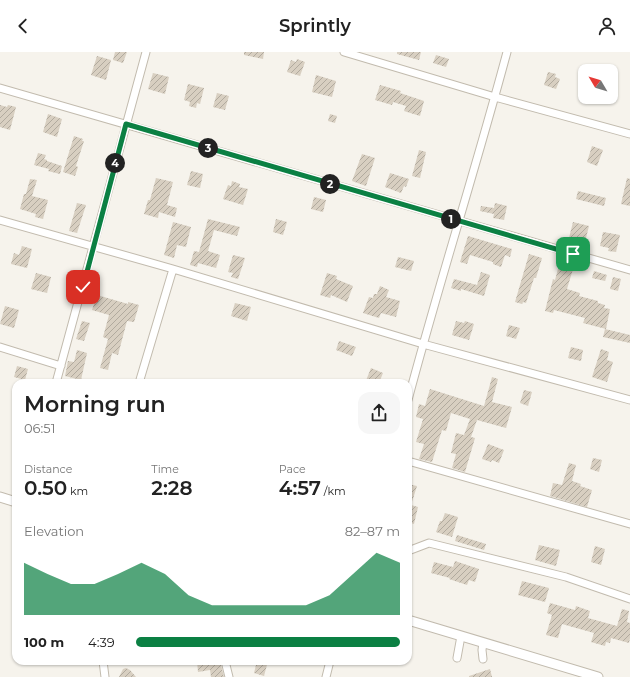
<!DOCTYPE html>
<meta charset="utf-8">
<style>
:root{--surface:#fff;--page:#f6f6f6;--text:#222;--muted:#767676;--accent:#0b8043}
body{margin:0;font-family:Montserrat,sans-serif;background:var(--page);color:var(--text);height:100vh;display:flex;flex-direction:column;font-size:15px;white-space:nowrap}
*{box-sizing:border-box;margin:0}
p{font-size:13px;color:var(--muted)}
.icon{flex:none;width:22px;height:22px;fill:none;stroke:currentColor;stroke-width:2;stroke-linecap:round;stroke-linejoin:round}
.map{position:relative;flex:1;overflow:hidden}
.drawer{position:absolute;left:12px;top:327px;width:400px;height:286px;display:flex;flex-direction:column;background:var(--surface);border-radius:12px;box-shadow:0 1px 3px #0004}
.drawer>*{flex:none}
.needle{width:26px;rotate:308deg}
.buttons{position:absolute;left:578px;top:12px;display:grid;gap:8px}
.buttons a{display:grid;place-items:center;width:40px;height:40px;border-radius:8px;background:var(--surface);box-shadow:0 1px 3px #0004;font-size:20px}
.pin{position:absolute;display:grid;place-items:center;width:34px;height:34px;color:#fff;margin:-17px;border-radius:8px;box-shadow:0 2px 6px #0006}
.km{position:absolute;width:20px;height:20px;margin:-10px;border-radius:50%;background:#222;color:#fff;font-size:11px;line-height:20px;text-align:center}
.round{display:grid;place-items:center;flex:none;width:42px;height:42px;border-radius:12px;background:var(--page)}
.headline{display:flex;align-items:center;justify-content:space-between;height:68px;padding:0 12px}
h1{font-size:22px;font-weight:600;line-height:30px}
.stats{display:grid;grid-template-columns:repeat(3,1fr);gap:6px;height:68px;padding:4px 12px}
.stats div{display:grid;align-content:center}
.stats b{font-size:20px;font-weight:600}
.stats small{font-size:11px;font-weight:400}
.stats p{font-size:11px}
.chart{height:112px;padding:8px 12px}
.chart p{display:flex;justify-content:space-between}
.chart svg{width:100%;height:72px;margin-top:4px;fill:var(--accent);opacity:.7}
ul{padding:0 12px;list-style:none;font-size:13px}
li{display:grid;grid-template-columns:64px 48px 1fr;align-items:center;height:30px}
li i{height:10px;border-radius:5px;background:var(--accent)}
header{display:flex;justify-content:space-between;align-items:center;height:52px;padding:0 12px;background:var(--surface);font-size:18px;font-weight:600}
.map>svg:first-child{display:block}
.building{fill:url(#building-hatch)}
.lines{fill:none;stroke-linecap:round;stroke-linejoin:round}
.minor-casing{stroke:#c2bbae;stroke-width:9}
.tertiary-casing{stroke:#c2bbae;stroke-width:11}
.minor{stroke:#fff;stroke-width:7}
.tertiary{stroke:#fff;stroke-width:9}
.route-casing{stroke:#fff;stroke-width:8}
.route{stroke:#0b8043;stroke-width:5}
</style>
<header><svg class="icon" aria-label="back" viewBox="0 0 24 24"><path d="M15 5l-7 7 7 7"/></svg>Sprintly<svg class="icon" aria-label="person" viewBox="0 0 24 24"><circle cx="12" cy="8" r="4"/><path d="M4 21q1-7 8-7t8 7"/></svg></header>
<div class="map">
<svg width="630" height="625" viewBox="0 0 630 625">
<defs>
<pattern id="building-hatch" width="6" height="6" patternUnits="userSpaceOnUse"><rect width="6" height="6" fill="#d8cfc1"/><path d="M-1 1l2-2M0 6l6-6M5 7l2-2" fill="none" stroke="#b1aa9e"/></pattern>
</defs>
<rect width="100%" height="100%" fill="#f6f3ec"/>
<path class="building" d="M115,0H127L123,11L113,8Z
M244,0H264L263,7L244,3Z
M397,0H421L419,8L397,2Z
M436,3L449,7L446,15L433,11Z
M97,4L111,8L106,28L91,23Z
M297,7L305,10L300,24L287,20L291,8L296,10Z
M548,20L556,22L555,25L560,27L556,37L544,33Z
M153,21L169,25L165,42L148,37Z
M316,23L336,29L332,45L312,40Z
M188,32L204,36L200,52L197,51L196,56L189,54L190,50L184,48Z
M380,33L401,39L400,41L424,49L420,64L404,59L406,54L393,50L392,53L375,48Z
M217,41L229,44L225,58L213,55Z
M0,53L7,55L8,53L16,55L10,78L0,75Z
M48,62L62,67L57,85L43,80Z
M330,62L337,64L335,71L328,69Z
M74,84L83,87L82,89H84L76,114L78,115L75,124L63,120Z
M592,94L603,98L597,114L587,110Z
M419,98L426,100L420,126L412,124Z
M38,101L46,103L44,107L47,108V109L62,114L60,122L48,119L49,117L34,113Z
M362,102L375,106L366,134L352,129Z
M191,119L203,122L200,136L187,133Z
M390,121L409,127L406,135L404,134L401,141L385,135Z
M156,126L173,130L167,153L177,156L175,165L159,160L158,166L144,162L148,148H150Z
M627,126L630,127V154L621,152Z
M30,127L37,128L32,144L48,148L43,167L35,165L36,162L20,157L24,142H26Z
M232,129L240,132L239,135L248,137L243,153L223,147L228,133L231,134Z
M578,139L606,146L604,154L576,147Z
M314,145L326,148L323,160L311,157Z
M77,151L86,153L77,181L69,179Z
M495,151L507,154L504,168L493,166L494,162L480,159L481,154L494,156Z
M208,167L240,175L237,184L214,178L208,199L220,203L216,216L198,211L197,215L190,213L194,199L199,200Z
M276,167L287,170L283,183L273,180Z
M173,170L191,175L186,195L177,193L174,206L164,203Z
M573,170L589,174L584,194L568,190Z
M603,180L620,183L616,200L608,199L609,196L600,194Z
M468,184L512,197L510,205L505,203L501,215L493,212V210L470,203L467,212L460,210Z
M22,194L32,197L27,216L11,212L14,201L19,203Z
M529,202L542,206L536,226H534L526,251L523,250L522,252L515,250Z
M233,203L245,206L238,227L231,225L233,221L228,220Z
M398,205L414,209L411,219L395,215Z
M559,213L573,217L567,237L580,241L579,244L598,249V251L605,253L604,256L610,257L606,277L583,271L585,266L554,258L553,261L545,259L553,227L555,228Z
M594,219L607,223L605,229L592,226Z
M481,220L490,223L484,244L461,237V239L451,236L454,227L477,233Z
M36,221L51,225L47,241L31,237Z
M327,221L337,224L336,227L353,234L347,250L331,243L330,246L320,243Z
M613,225L621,227L618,239L610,237Z
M380,234L389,238L386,245L400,249L396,265L381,261L379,266L363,261L369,245L373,246L374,242H377Z
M97,243L128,252V250L139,253L134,270L127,269L118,303L112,301L108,318L100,316L108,287L103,285L109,263L92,258Z
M235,251L251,255L247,269L231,264Z
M5,254L19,258L14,276L0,272Z
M82,269L90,271L84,289L76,287Z
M456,269L464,271L465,269L474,272L469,288L452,283Z
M509,273L520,276L516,287L506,284Z
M605,277L630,283V291L603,285Z
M339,289L356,295L352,304L336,298Z
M571,295L583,298L581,309L568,306Z
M601,297L609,300L607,308L613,310L607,330L592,325Z
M77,298L87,301L81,328L65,324L68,309L74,310Z
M17,314L28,317L25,328L14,325Z
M371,316L383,321L379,331H365Z
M492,325L498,327L492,350L512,355L506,376L477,368L471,385L475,386L465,420L452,416L456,402L451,401L456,381L464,383L470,367L451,361L446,379L442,378L432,410L419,407L424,392L416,390L423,367L416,365L419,352L425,354L430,337L484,354Z
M524,338L532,340L528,354L520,351Z
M488,392L504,398L499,411L492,408L491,410L482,407Z
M593,406L602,408L599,420L590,417Z
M569,411L576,413L572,429L581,432L580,434L592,438L587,455L550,444L553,431L562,433Z
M408,432L417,434L411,453L418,455L414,472L408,470Z
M445,461L458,465L452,485L436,480L440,469H442Z
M457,483L486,492L484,498L455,489Z
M539,493L560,498L556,514L535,508Z
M595,494L605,497L601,513L591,510Z
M455,509L479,517L475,530L469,528L467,533L449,527L450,526L431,521L434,510L453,515Z
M522,529L549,536L545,550L518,543Z
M550,551L575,558L576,554L590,559L588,566L617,574L622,557L629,559L627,570L630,571V586L629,591L611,586L610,591L606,590L605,594L591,590L594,581L562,572L558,586L546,583L552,563L547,561Z
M197,609H220L224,625H211L210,618L198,620Z
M257,609H268L264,624L254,621Z
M126,616L130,618L136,625H119L123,617Z
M490,617L492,625H469V624Z"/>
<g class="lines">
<defs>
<path id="minor" d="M344,0L495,45L630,82
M0,36L630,218
M0,168L173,217L423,292L630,348
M0,295L61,314
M56,331L146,0
M139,331L173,217
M408,348C439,231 476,116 507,0
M408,409L630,472
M408,499L429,491L566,525L630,547
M457,606L461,584
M483,607L482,598L483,591
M103,609L105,625
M225,609L229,625
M326,625L330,609"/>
<path id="tertiary" d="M0,445L16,450
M408,568L598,625"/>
</defs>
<use href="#minor" class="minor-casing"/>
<use href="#tertiary" class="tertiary-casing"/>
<use href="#minor" class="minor"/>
<use href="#tertiary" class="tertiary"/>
</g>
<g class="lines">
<defs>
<path id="route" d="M83,235L126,72L573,202"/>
</defs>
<use href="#route" class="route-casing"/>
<use href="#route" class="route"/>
</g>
</svg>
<div class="buttons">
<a><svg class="needle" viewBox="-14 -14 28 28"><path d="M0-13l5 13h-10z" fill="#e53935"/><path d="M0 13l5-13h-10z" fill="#767676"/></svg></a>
</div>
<div class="pin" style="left:573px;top:202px;background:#1e9e55"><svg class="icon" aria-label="arrive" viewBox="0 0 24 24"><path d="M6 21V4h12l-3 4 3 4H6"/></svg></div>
<div class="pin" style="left:83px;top:235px;background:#d93025"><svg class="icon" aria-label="check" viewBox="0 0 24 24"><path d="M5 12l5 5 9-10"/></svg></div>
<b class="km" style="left:451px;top:167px">1</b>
<b class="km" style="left:330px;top:132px">2</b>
<b class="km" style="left:208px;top:96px">3</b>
<b class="km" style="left:115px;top:111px">4</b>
<section class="drawer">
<div class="headline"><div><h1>Morning run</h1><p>06:51</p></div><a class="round"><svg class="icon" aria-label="share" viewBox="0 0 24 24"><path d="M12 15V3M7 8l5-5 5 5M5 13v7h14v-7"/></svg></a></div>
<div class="stats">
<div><p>Distance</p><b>0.50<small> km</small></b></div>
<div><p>Time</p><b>2:28</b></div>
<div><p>Pace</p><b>4:57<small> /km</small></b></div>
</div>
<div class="chart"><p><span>Elevation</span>82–87 m</p>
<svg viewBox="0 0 160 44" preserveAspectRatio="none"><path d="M0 44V12L10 19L20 25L30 25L40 19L50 12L60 19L70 32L80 38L90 38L100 38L110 38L120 38L130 32L140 19L150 6L160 12V44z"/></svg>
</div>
<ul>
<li><b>100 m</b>4:39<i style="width:100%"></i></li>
</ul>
</section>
</div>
